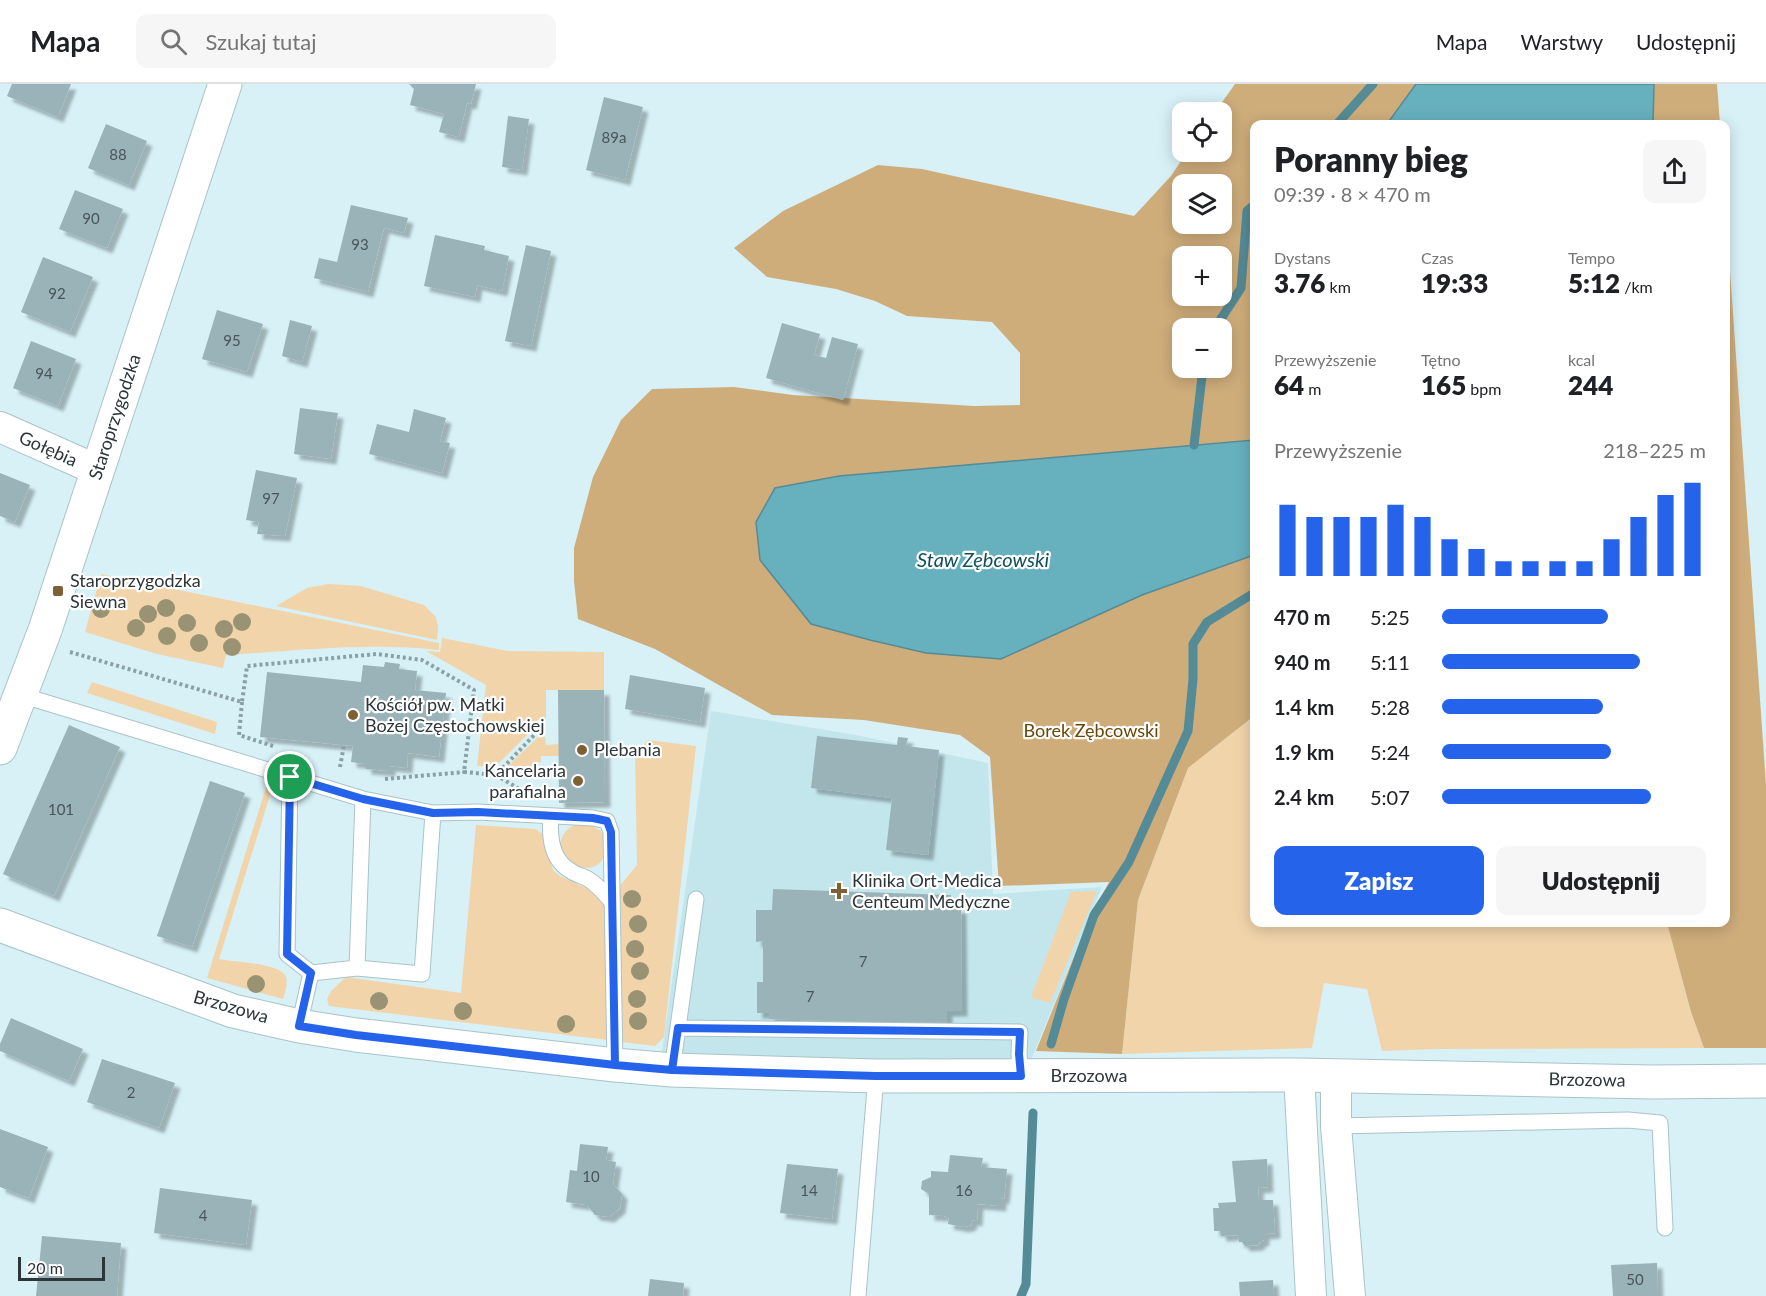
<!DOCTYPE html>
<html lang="pl">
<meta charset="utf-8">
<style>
:root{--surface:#fff;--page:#f6f6f6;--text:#202124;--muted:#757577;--line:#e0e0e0;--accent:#2563eb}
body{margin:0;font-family:Lato,sans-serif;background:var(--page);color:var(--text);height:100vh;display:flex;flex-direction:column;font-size:22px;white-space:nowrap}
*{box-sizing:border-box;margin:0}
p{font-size:20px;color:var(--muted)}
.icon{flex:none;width:33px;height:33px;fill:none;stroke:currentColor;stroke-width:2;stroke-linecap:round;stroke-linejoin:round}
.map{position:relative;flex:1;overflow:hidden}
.details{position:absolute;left:1250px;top:36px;width:480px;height:807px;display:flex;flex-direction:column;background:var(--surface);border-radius:12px;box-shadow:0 3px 15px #0003}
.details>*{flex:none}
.tools{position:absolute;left:1172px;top:18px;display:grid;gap:12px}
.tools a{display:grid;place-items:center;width:60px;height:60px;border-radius:12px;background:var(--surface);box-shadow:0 3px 15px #0003;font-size:30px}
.scale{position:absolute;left:18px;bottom:15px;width:87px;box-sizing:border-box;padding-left:6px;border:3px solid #2c3639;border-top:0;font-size:16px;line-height:21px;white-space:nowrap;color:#2c3639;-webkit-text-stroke:4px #fff;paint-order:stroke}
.pin{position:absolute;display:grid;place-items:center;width:51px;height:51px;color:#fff;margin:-26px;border:3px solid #fff;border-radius:50%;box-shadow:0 2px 6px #0007}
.round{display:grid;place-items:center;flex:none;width:63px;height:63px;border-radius:12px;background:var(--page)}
.overview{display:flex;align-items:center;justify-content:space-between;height:102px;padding:0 24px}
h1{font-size:33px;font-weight:800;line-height:45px}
.metrics{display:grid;grid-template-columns:repeat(3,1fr);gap:9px;height:102px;padding:6px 24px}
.metrics div{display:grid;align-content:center}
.metrics b{font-size:26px;font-weight:800}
.metrics small{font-size:16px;font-weight:400}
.metrics p{font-size:16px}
.chart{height:168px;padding:12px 24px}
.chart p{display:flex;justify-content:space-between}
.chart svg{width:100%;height:108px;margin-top:6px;stroke:var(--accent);stroke-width:6}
.action{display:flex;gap:12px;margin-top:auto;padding:12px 24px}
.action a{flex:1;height:69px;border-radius:12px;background:var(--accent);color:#fff;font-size:24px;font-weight:800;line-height:69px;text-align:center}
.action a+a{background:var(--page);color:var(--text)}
ul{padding:0 24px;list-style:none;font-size:20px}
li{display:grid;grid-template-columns:96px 72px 1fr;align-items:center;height:45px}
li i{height:15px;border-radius:8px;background:var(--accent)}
header{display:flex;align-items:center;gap:36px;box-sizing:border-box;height:84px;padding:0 30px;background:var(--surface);border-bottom:2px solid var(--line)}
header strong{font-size:28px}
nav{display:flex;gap:33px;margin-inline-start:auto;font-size:21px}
.search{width:420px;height:54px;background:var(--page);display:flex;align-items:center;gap:15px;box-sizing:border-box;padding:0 21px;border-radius:12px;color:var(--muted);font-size:22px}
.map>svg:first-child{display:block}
.built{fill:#c3e6ed}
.green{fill:#f2d4aa}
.forest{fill:#cfad7b;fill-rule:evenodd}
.water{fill:#67b0be;stroke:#558b96;stroke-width:1.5}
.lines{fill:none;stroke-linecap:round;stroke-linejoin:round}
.stream{stroke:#558b96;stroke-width:9}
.building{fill:#9ab3b8;filter:url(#shadow)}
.lane-casing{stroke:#a9c3c8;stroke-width:17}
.street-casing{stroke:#a9c3c8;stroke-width:32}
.secondary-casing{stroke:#a9c3c8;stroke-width:35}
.path{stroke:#8ca0a4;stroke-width:4;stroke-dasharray:3 3;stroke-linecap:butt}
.lane{stroke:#fff;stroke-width:15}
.street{stroke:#fff;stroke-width:30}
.secondary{stroke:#fff;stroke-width:33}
.tree{fill:#9a9373}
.route-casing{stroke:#fff;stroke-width:12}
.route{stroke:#2563eb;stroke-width:8}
.poi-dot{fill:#7d6033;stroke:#fff;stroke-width:2}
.labels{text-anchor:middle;stroke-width:4.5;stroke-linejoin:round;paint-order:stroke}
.number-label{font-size:15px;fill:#485559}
.street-label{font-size:18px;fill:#2c3639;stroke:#fff}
.poi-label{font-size:18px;fill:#2c3639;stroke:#fff;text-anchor:start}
.park-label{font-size:18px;fill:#684607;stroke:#fff}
.water-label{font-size:20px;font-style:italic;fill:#0f505b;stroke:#fff}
</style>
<header>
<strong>Mapa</strong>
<div class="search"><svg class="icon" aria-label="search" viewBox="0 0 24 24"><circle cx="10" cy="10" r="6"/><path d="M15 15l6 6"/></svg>Szukaj tutaj</div>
<nav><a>Mapa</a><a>Warstwy</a><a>Udostępnij</a></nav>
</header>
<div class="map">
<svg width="1766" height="1212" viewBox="0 0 1766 1212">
<defs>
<filter id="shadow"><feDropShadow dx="5.5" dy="5.5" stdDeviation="1.5" flood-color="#0004"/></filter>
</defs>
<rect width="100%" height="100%" fill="#d7f1f7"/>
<path class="built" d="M711,627L856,651L988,679L993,810L1102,803L1029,981H660Z"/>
<path class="green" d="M101,490L439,559V566C369,558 296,567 226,571L223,584L157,570L85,548Z
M328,500L361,502L424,521L436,533L438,543L437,556L276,522L307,504Z
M442,554L508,567L604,568V606H546V635L538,636V640L496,682H477L486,601L426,567L440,568Z
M92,598L217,638L215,650L87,609Z
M1254,632V838L1667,839L1691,928L1704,964L1438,965L1382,967L1367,905L1324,899L1312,964L1122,970L1138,816L1188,684Z
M539,652L545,653L546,661L559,660V672H541V678L533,679V682H508Z
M648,656L696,662L664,953L655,962L622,958L618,804L637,781L635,670Z
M266,703L272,705L219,875C233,878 277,879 285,891C289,897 285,908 283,915L207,894Z
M581,740L592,742L601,747C612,774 600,790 571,782L559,766C561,751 566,742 581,740Z
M476,741L535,745L543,750L553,786L560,792L593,807L604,821L608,956L329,922L327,915L331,907L346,893L461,909Z
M1097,807L1050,919L1031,913L1071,808Z"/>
<path class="forest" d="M1235,0H1416L1387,40H1254V357L839,392L775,404L811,540L870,556L926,569L1001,575L1142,511L1254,471V632L1188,684L1138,816L1122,970L1036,967L1089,835L1109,798L999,802L990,673L960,651L864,636L772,631L655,565L578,535L574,497V464L593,393L621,336L652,305L734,303L793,311L974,322L1020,321V269L992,238L907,232L875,217L836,205L767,193L734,164L783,127L878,81L922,85L1134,132L1171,92L1187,68H1221V28H1215ZM1182,100H1221V140H1182ZM1182,172H1221V212H1182ZM1182,244H1221V284H1182Z
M1654,0H1717L1720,40H1653Z
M1725,115L1766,701V964H1704L1691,928L1667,839L1725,838Z"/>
<path class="water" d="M1416,0H1654L1653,40H1387Z
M1254,356V471L1142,511L1001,575L926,569L870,556L811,540L760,476L756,438L775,404L839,392Z"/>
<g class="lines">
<path class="stream" d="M1337,40L1373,0
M1215,244L1241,204L1247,127L1254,121
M1194,361L1203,284
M1051,960L1064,915L1094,831L1129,778L1188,647L1193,595V560L1207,538L1254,509
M1021,1212L1026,1200L1033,1029"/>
</g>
<path class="building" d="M12,0H71L58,33L7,12Z
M409,0H476L471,20L467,19L459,53L439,48L444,30L410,21L414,5Z
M604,13L643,23L625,96L586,86Z
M508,32L529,35L522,86L502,83Z
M106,40L147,57L129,101L88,84Z
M75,106L123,125L107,164L59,145Z
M351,121L408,134L404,149L384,144L368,208L314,194L319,174L337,178Z
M435,151L485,162L484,166L509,172L502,207L477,201L475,213L424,202Z
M526,161L551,167L531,262L505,257Z
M43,173L93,193L70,248L21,228Z
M217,226L263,240L247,288L202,275Z
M290,236L312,242L302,278L282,272Z
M782,239L820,250L814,271L826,274L832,253L858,260L843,316L766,294Z
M31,257L76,275L58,322L13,304Z
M300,324L338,329L331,375L294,370Z
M414,325L446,334L440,357L450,359L442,389L369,370L377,340L409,348Z
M256,386L297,394L285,452L257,450L259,438L246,436Z
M0,389L30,401L15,438L0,432Z
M385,578L400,580L399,585L417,587L415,606L446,609L439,673L408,669L407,684L390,682V687L366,685V680L351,678L353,662L260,653L267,588L361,598L363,581L384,583Z
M630,591L705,604L700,638L625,625Z
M558,606H604L605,718L559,719Z
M69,641L120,663L54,812L3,790Z
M817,652L897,661L898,653L908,654L906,662L939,666L928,771L886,766L892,714L811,704Z
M210,697L245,709L192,863L157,852Z
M773,805L951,811L950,824H961L962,927H947V941L769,935V929H757V898H763V857L756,858V826H772Z
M11,934L83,965L69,997L0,967V960Z
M102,975L175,999L159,1044L87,1018Z
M0,1045L48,1063L29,1114L0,1103Z
M580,1060L608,1063L606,1076L616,1078L613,1100L622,1110L620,1124L609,1133L595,1131L587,1121L566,1118L570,1086L577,1087Z
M950,1071L983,1074L981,1083L1007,1085L1004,1115L1001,1114V1122L978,1120L977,1137L972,1136L971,1141L964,1143L948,1140L949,1134L944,1132L929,1131V1110L921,1105L922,1097L931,1093V1087L948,1088Z
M1267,1075L1268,1103L1258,1104L1259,1116H1273L1275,1149L1264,1150V1156L1261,1157L1258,1161L1245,1162L1242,1158H1239L1238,1151L1221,1152L1220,1147H1214V1143L1213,1124H1219L1218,1119L1236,1118L1232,1077Z
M787,1080L838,1085L832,1135L780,1129Z
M160,1104L252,1116L246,1161L154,1149Z
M42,1152L121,1159L117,1212H36Z
M1657,1179L1658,1212H1613L1611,1181Z
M650,1195L684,1199L683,1212H648Z
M1273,1196L1274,1212H1240L1239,1198Z"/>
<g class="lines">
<defs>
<path id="lane" d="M21,611L363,715L433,729L478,728L593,734L607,737L611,748L615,981
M290,693L287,870L311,889L357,884L422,890L433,729
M551,732C549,753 551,776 571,787C576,791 583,792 588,795C598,801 605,810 612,818
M357,884L363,715
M299,942L311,889
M678,944L1020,948L1019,970L1021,992
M672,986L696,815
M1336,1042L1628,1036L1660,1039L1665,1144
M858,1212L876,992"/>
<path id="street" d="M0,343L97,386
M1299,991L1311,1212
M1336,992V1042L1350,1212"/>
<path id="secondary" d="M0,664L45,546L225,0
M0,841L233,927L299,942L356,951L615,981L672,986L876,992L1299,991L1652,998L1766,997"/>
</defs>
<use href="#lane" class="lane-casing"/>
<use href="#street" class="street-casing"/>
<use href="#secondary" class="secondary-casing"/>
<path class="path" d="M70,568L242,618L247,582L377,570L422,576L474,606L464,688L496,691L539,646
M242,618L239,651L273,662
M340,683L344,661
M385,695L464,688
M524,708L496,691H559"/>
<use href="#lane" class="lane"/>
<use href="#street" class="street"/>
<use href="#secondary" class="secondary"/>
</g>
<g class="tree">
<circle cx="166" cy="524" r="9"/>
<circle cx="101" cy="525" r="9"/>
<circle cx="148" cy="530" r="9"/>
<circle cx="242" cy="538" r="9"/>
<circle cx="187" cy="539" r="9"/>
<circle cx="136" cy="544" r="9"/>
<circle cx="224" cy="545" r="9"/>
<circle cx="167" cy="552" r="9"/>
<circle cx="199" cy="559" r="9"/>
<circle cx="232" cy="563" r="9"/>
<circle cx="632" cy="815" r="9"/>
<circle cx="638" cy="840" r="9"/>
<circle cx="635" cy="865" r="9"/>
<circle cx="640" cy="887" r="9"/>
<circle cx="256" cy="900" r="9"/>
<circle cx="637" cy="915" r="9"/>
<circle cx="379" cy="917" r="9"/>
<circle cx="463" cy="927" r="9"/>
<circle cx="638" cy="937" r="9"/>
<circle cx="566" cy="940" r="9"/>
</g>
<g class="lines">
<defs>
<path id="route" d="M290,693L287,870L311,889L299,942L356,951L615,981L672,986L876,992H1021L1019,970L1020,948L678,944L672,986L615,981L611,748L607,737L593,734L478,728L433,729L363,715L290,693"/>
</defs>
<use href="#route" class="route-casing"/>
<use href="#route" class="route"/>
</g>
<g class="poi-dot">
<rect x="52" y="501" width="12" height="12" rx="3"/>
<circle cx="353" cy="631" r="6"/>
<circle cx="582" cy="666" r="6"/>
<circle cx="578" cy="697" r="6"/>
<path d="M836 798h6v6h6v6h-6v6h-6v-6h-6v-6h6z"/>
</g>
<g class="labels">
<g class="number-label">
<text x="614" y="59">89a</text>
<text x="118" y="76">88</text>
<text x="91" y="140">90</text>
<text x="360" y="166">93</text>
<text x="57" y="215">92</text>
<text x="232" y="262">95</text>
<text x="44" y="295">94</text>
<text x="271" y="420">97</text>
<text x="61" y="731">101</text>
<text x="863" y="883">7</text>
<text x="810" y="918">7</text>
<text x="131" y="1014">2</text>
<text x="591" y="1098">10</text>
<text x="809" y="1112">14</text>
<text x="964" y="1112">16</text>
<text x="203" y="1137">4</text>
<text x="1635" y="1201">50</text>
</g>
<g class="street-label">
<text transform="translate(115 333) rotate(-72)" y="6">Staroprzygodzka</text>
<text transform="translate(48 365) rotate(24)" y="6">Gołębia</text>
<text transform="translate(231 923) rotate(16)" y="6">Brzozowa</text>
<text x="1089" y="998">Brzozowa</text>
<text transform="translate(1587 996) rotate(1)" y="6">Brzozowa</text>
</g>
<g class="poi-label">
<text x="70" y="503">Staroprzygodzka<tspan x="70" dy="21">Siewna</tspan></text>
<text x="365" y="627">Kościół pw. Matki<tspan x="365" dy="21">Bożej Częstochowskiej</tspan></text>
<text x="594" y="672">Plebania</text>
<text x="566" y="693" text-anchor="end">Kancelaria<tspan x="566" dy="21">parafialna</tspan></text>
<text x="852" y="803">Klinika Ort-Medica<tspan x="852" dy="21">Centeum Medyczne</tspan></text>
</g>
<g class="park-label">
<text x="1091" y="653">Borek Zębcowski</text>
</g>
<g class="water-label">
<text x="983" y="483">Staw Zębcowski</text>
</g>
</g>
</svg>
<div class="tools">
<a><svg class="icon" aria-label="locate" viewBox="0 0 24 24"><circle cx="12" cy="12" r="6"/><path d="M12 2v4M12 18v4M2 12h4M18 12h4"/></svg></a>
<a><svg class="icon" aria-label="layers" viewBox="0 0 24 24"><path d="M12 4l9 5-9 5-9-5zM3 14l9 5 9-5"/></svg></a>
<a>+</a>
<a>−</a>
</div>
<div class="scale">20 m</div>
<div class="pin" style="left:290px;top:693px;background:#1e9e55"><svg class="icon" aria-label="arrive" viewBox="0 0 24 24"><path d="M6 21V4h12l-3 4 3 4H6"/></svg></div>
<section class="details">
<div class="overview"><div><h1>Poranny bieg</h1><p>09:39 · 8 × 470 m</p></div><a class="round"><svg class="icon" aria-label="share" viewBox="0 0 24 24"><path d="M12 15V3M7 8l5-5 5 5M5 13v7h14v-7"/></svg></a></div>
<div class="metrics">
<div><p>Dystans</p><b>3.76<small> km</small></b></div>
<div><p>Czas</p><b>19:33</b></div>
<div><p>Tempo</p><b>5:12<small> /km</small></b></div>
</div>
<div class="metrics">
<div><p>Przewyższenie</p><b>64<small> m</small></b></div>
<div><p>Tętno</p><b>165<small> bpm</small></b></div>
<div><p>kcal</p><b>244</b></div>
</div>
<div class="chart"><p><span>Przewyższenie</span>218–225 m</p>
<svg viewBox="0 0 160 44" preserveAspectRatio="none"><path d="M5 44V15M15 44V20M25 44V20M35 44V20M45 44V15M55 44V20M65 44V29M75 44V33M85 44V38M95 44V38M105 44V38M115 44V38M125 44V29M135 44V20M145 44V11M155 44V6"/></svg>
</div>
<ul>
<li><b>470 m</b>5:25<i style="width:63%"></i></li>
<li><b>940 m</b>5:11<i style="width:75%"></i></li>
<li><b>1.4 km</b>5:28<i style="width:61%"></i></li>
<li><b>1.9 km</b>5:24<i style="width:64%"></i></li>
<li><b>2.4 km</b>5:07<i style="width:79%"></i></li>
</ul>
<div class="action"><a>Zapisz</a><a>Udostępnij</a></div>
</section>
</div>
